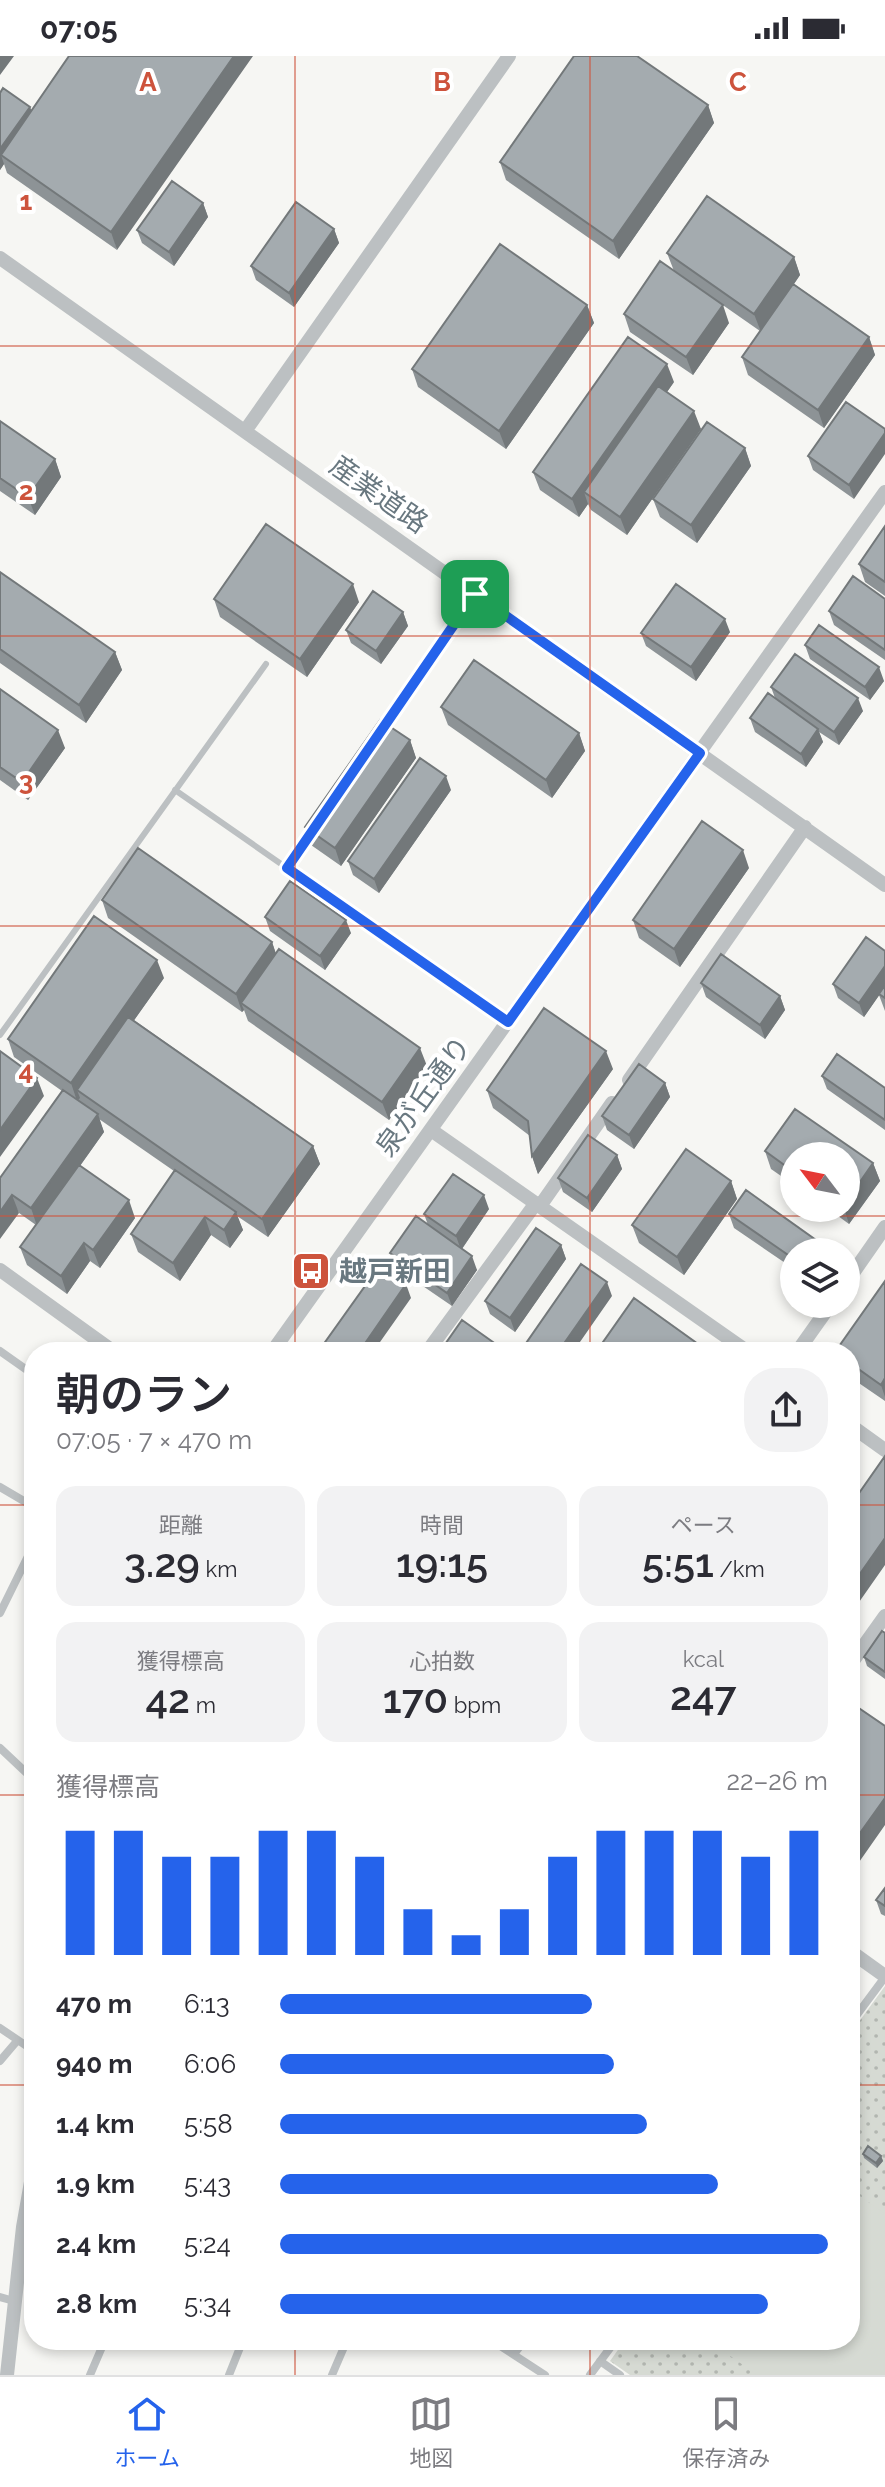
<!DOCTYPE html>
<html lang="ja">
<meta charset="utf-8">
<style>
:root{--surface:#fff;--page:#f2f2f3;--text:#2b2b33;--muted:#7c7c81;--line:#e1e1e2;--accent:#2563eb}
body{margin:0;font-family:Raleway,"Noto Sans JP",sans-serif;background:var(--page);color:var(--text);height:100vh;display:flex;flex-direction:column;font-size:30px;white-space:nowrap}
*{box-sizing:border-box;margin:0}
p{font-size:26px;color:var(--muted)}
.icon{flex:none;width:44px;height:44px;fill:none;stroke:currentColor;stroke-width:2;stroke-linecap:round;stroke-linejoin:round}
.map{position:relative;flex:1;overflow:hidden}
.details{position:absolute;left:24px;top:1286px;width:836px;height:1008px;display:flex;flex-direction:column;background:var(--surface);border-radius:32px;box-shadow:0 4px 12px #0003}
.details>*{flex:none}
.needle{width:52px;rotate:302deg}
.buttons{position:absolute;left:780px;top:1086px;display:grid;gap:16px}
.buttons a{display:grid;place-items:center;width:80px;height:80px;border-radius:50%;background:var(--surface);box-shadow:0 4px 12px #0003;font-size:40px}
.pin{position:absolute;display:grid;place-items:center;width:68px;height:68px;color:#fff;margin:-34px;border-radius:16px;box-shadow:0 4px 12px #0006}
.round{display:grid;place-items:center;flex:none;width:84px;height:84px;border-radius:32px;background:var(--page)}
.summary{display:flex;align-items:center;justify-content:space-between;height:136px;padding:0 32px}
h1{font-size:44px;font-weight:600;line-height:60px}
.figures{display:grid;grid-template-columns:repeat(3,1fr);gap:12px;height:136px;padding:8px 32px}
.figures div{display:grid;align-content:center;border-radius:20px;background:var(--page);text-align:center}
.figures b{font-size:40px;font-weight:600}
.figures small{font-size:22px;font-weight:400}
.figures p{font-size:22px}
.chart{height:224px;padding:16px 32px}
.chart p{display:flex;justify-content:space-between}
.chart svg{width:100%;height:144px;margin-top:8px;stroke:var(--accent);stroke-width:6}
ul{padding:0 32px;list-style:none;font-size:26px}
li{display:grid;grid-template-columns:128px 96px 1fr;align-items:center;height:60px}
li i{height:20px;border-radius:10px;background:var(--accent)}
.status{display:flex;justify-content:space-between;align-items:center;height:56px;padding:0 40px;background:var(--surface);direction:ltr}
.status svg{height:22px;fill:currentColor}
.tabs{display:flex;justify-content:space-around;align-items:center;height:112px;border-top:2px solid var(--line);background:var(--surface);font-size:22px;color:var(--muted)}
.tabs a{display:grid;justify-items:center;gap:4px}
.tabs .selected{color:var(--accent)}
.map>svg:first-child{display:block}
.park{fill:url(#park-dots)}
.garden{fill:#d6dad3}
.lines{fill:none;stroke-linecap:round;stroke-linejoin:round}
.service{stroke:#bcc0c2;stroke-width:6}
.minor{stroke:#bcc0c2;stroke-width:8}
.tertiary{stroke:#bcc0c2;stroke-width:14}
.wall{fill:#8d9396}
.shaded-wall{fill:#73787a}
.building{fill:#a4abaf;stroke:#73787a;stroke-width:2}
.route-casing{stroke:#fff;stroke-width:16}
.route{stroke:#2563eb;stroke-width:10}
.grid{fill:none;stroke:#cd533c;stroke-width:2;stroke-opacity:0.55}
.labels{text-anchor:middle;stroke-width:8;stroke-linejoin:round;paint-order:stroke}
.street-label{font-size:28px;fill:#697880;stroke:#fff}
.poi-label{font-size:28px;font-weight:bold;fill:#697880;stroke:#fff;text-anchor:start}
.grid-label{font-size:26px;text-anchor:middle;font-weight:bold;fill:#cd533c;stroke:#fff;stroke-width:8;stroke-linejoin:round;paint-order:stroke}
</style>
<div class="status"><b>07:05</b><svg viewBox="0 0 49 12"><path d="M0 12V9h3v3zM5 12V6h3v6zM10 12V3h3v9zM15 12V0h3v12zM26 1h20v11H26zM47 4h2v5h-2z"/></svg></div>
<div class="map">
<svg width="885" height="2319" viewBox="0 0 885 2319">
<defs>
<pattern id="park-dots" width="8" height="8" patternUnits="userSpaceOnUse" patternTransform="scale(2)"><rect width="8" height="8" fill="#d6dad3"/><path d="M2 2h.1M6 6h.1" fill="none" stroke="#b2b6b0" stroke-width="1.8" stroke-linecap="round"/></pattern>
</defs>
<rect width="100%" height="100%" fill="#f6f6f3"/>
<path class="park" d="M885,1930V2319H630L610,2305L625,2284H850V1978Z"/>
<path class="garden" d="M850,2133L885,2158V2319H757L708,2284H850Z"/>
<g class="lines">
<path class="service" d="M382,673L475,538
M175,734L508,966
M287,812L312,775
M0,979L266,608"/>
<path class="minor" d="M0,1295L34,1319
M0,1431L34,1451
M0,1557L34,1488
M0,1692L34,1724
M850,1968L885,1921
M0,1972L34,1995
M0,2005L17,1985
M0,2241L14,2245
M491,2284L545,2319
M514,2298L525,2284
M600,2305L620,2319
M90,2319L105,2284
M229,2319L243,2284
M332,2319L347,2284
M590,2319L616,2284"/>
<path class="tertiary" d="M0,202L885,829
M245,375L509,0
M629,1024L805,771
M431,1074L748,1296
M540,1150L612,1047
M0,1214L114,1296
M846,1227L885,1171
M272,1296L885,436
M427,1296L536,1147
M797,1296L831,1248
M850,1369L885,1394
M850,1609L885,1560
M850,1895L885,1920
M7,2319L23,2171L34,2109"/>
</g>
<path class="wall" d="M69,0L117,194L7,117L4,108L0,114V37L30,51L31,55Z
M708,49L714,67L619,203L506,124L500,106Z
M203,147L208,161L174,210L142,187L137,174Z
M334,173L339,187L294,251L256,224L251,210Z
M667,197L794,201L800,219L794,228L869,281L875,299L824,372L748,319L742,301L760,275L674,215Z
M587,249L594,267L506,393L418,331L412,313Z
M624,258L729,267L693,319L630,276Z
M674,326L667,336L701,373L627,479L591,454L588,448L579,461L540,434L533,416Z
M846,346L854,443L813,414L808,400Z
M0,365L55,403L61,421L35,459L0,435Z
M745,392L751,410L697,487L660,461L653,443Z
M885,470V540L865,526L859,508Z
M0,516L115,596L122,614L86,667L0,607Z
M214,543L359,546L307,621L220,561Z
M885,543V604L834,569L829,555Z
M403,556L408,570L381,608L351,587L346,574Z
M730,576L696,625L646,590L641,577Z
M805,589L884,625L870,644L810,603Z
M771,631L863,655L839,689L819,676L823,686L806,711L755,676L750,662L775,642Z
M0,633L65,692L28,744L0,724Z
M441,651L579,677L585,695L552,742L448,669Z
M410,684L416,702L341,810L311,789L305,771Z
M451,734L379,837L353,819L348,805Z
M749,812L680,911L639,882L633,864Z
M102,844L272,886L276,898L427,1010L389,1064L248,965L244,954L242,956L108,862Z
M265,861L351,877L325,914L270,875Z
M885,895V955L879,939L864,961L838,942L833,928Z
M164,922L134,964L313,1090L320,1108L268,1181L237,1160L243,1174L230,1192L211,1179L180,1225L138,1196L131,1178L174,1115L99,1063L104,1076L80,1110L135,1162L100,1212L90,1205L67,1238L27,1209L20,1191L36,1169L19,1157L0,1122L62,1035L14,1001L8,983Z
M701,927L780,940L785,954L765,983L706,941Z
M613,1013L538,1118L532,1100L530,1080L493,1052L487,1034Z
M822,1020L885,1032V1074L827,1033Z
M665,1027L670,1041L634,1093L607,1074L602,1060Z
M765,1095L873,1107L880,1125L849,1168L827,1152H846L794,1100V1129L771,1113Z
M617,1099L622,1113L592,1156L563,1136L558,1122Z
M731,1125L737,1143L684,1219L639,1187L632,1169Z
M489,1153L462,1193L477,1214L452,1250L395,1211L390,1197L428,1169L424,1158Z
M729,1158L794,1196V1213L734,1172Z
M561,1189L566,1203L515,1276L490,1258L485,1245Z
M885,1225V1345L850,1321V1296Z
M885,1577V1623L867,1610L864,1601Z
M876,1844L885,1850V1860L881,1858Z
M863,2098L881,2100L883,2105L877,2112L864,2102Z"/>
<path class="shaded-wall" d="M0,0H14L0,19Z
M234,0H253L117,194L111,176Z
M708,49L714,67L619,203L613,185Z
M30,51L35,64L1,99L4,108L0,114V93Z
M203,147L208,161L174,210L169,196Z
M334,173L339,187L294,251L289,237Z
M794,201L800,219L761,276L754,258Z
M587,249L594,267L506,393L499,375Z
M723,249L729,267L693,319L686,301Z
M869,281L875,299L824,372L818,354Z
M667,308L674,326L592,442L584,436L588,448L579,461L572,443Z
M694,355L701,373L627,479L620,461Z
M885,377V398L854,443L849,429Z
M745,392L751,410L697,487L691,469Z
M55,403L61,421L35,459L28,441Z
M353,528L359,546L307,621L300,603Z
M403,556L408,570L381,608L376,595Z
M725,563L730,576L696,625L691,611Z
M115,596L122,614L86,667L79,649Z
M879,611L884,625L870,644L865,631Z
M858,642L863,655L839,689L834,676Z
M818,673L823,686L806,711L801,698Z
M58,674L65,692L28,744L22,726Z
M579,677L585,695L552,742L546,724Z
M410,684L416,702L341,810L335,792Z
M446,720L451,734L379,837L374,823Z
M743,794L749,812L680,911L674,893Z
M346,864L351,877L325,914L320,900Z
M272,886L278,904L241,947L244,954L242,956L236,938Z
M157,904L164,922L82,1038L77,1034L80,1042L77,1045L71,1027Z
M885,910V931L864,961L859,947Z
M780,940L785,954L765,983L760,969Z
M420,992L427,1010L389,1064L382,1046Z
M606,995L613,1013L538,1118L532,1100Z
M37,1022L44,1040L0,1101V1074Z
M665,1027L670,1041L634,1093L629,1079Z
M98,1058L104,1076L37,1170L31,1152Z
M313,1090L320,1108L268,1181L262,1163Z
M617,1099L622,1113L592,1156L587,1142Z
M873,1107L880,1125L849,1168L844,1152H846V1146Z
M731,1125L737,1143L684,1219L677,1201Z
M12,1139L19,1157L0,1183V1156Z
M484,1139L489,1153L461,1194L456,1180Z
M129,1144L135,1162L100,1212L93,1194Z
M236,1156L243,1174L230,1192L224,1174Z
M205,1161L211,1179L180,1225L173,1207Z
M84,1187L90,1205L67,1238L61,1220Z
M561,1189L566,1203L515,1276L510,1262Z
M823,1189L826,1196H818Z
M472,1200L477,1214L452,1250L447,1237Z
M607,1226L612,1240L573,1296H558Z
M406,1228L411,1242L373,1296H359Z
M885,1322V1341L881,1329Z
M885,1482V1509L850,1559V1532Z
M885,1742V1769L850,1819V1791Z
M881,2100L883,2105L877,2112L876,2107Z"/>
<path class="building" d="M69,0H234L111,176L1,99Z
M574,0H637L708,49L613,185L500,106Z
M3,32L30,51L0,93V37Z
M172,125L203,147L169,196L137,174Z
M707,140L794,201L754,258L667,197Z
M296,146L334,173L289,237L251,210Z
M500,188L587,249L499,375L412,313Z
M660,205L723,249L686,301L624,258Z
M793,228L869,281L818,354L742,301Z
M628,281L667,308L572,443L533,416Z
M658,330L694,355L620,461L584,436Z
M846,346L885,373V377L849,429L808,400Z
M0,365L55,403L28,441L0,422Z
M707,366L745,392L691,469L653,443Z
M266,468L353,528L300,603L214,543Z
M885,470V526L859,508Z
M0,516L115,596L79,649L0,593Z
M853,520L885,543V594L829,555Z
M676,528L725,563L691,611L641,577Z
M373,535L403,556L376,595L346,574Z
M819,569L879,611L865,631L805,589Z
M795,598L858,642L834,676L771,631Z
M474,604L579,677L546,724L441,651Z
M0,633L58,674L22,726L0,711Z
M768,637L818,673L801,698L750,662Z
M380,664L410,684L335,792L305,771Z
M420,702L446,720L374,823L348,805Z
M702,765L743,794L674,893L633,864Z
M138,792L272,886L236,938L102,844Z
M290,825L346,864L320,900L265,861Z
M94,860L157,904L71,1027L8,983Z
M866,881L885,895V910L859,947L833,928Z
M279,893L420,992L382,1046L241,947Z
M721,898L780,940L760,969L701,927Z
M885,929V942L879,938Z
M544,952L606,995L532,1100L528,1065L487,1034Z
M128,961L313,1090L262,1163L77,1034Z
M0,995L37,1022L0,1074Z
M837,998L885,1032V1064L822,1020Z
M639,1008L665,1027L629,1079L602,1060Z
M63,1034L98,1058L31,1152L12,1139L0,1156V1122Z
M795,1053L873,1107L846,1146V1100H794V1116L765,1095Z
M588,1079L617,1099L587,1142L558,1122Z
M686,1093L731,1125L677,1201L632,1169Z
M79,1109L129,1144L93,1194L84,1187L61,1220L20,1191Z
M175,1114L236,1156L224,1174L205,1161L173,1207L131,1178Z
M453,1118L484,1139L456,1180L424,1158Z
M746,1134L823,1189L818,1196H794V1203L729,1158Z
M416,1160L472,1200L447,1237L390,1197Z
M536,1172L561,1189L510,1262L485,1245Z
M581,1208L607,1226L558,1296H527L522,1293Z
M380,1209L406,1228L359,1296H318Z
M885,1225V1322L881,1329L850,1307V1296H835Z
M634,1242L705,1293L703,1296H596Z
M462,1264L507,1296H444L441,1294Z
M885,1400V1482L850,1532V1450Z
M882,1575L885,1577V1616L864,1601Z
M850,1646L885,1670V1742L850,1791Z
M885,1832V1850L876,1844Z
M868,2090L881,2100L876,2107L863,2098Z"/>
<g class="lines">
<defs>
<path id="route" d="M475,538L700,697L508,966L287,812Z"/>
</defs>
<use href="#route" class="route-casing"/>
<use href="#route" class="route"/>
</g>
<path class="grid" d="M295,0V1296M590,0V1296M0,290H885M0,580H885M0,870H885M0,1160H885M0,1449H34M850,1449H885M0,1739H34M850,1739H885M0,2029H34M850,2029H885M295,2284V2319M590,2284V2319"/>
<defs>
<symbol id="bus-square" viewBox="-11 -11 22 22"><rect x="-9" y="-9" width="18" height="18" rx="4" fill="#cd533c" stroke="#fff"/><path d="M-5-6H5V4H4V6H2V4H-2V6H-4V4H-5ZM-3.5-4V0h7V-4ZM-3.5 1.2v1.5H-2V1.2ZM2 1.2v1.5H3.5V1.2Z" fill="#fff"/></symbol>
</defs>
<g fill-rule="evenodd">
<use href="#bus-square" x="289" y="1193" width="44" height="44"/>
</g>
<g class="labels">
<g class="street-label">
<text transform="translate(379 438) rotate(35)" y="10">産業道路</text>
<text transform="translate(423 1040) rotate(-54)" y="10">泉が丘通り</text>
</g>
<g class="poi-label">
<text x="339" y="1225">越戸新田</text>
</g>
</g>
<g class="grid-label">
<text x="148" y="35">A</text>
<text x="442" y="35">B</text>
<text x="738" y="35">C</text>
<text x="26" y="154">1</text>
<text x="26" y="444">2</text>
<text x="26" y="734">3</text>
<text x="26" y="1024">4</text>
</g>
</svg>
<div class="buttons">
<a><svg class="needle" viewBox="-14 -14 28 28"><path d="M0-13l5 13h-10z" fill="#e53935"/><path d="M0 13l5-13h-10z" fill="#7c7c81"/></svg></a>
<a><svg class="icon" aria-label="layers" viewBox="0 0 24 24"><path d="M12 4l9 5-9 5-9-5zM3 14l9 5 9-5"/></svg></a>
</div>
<div class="pin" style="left:475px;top:538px;background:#1e9e55"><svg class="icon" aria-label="arrive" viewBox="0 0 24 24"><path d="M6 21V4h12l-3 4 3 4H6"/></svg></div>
<section class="details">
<div class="summary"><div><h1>朝のラン</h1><p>07:05 · 7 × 470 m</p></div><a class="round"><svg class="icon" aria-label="share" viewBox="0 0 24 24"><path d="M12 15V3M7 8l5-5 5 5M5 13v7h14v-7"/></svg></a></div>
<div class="figures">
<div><p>距離</p><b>3.29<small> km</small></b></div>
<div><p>時間</p><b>19:15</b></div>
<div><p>ペース</p><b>5:51<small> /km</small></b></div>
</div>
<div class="figures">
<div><p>獲得標高</p><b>42<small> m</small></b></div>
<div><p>心拍数</p><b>170<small> bpm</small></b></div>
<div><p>kcal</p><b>247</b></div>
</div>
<div class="chart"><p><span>獲得標高</span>22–26 m</p>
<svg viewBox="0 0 160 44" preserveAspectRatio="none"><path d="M5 44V6M15 44V6M25 44V14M35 44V14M45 44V6M55 44V6M65 44V14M75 44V30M85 44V38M95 44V30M105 44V14M115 44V6M125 44V6M135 44V6M145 44V14M155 44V6"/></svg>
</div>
<ul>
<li><b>470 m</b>6:13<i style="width:57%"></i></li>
<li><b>940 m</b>6:06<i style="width:61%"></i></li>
<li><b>1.4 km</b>5:58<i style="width:67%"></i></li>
<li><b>1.9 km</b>5:43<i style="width:80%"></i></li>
<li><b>2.4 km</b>5:24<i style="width:100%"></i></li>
<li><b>2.8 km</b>5:34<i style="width:89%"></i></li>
</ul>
</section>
</div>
<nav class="tabs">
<a class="selected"><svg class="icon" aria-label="home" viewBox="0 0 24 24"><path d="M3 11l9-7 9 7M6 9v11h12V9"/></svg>ホーム</a>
<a><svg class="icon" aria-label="map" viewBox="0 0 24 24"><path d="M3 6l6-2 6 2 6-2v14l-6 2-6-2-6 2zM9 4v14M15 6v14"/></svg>地図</a>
<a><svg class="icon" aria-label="saved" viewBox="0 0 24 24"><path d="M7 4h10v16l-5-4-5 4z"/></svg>保存済み</a>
</nav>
